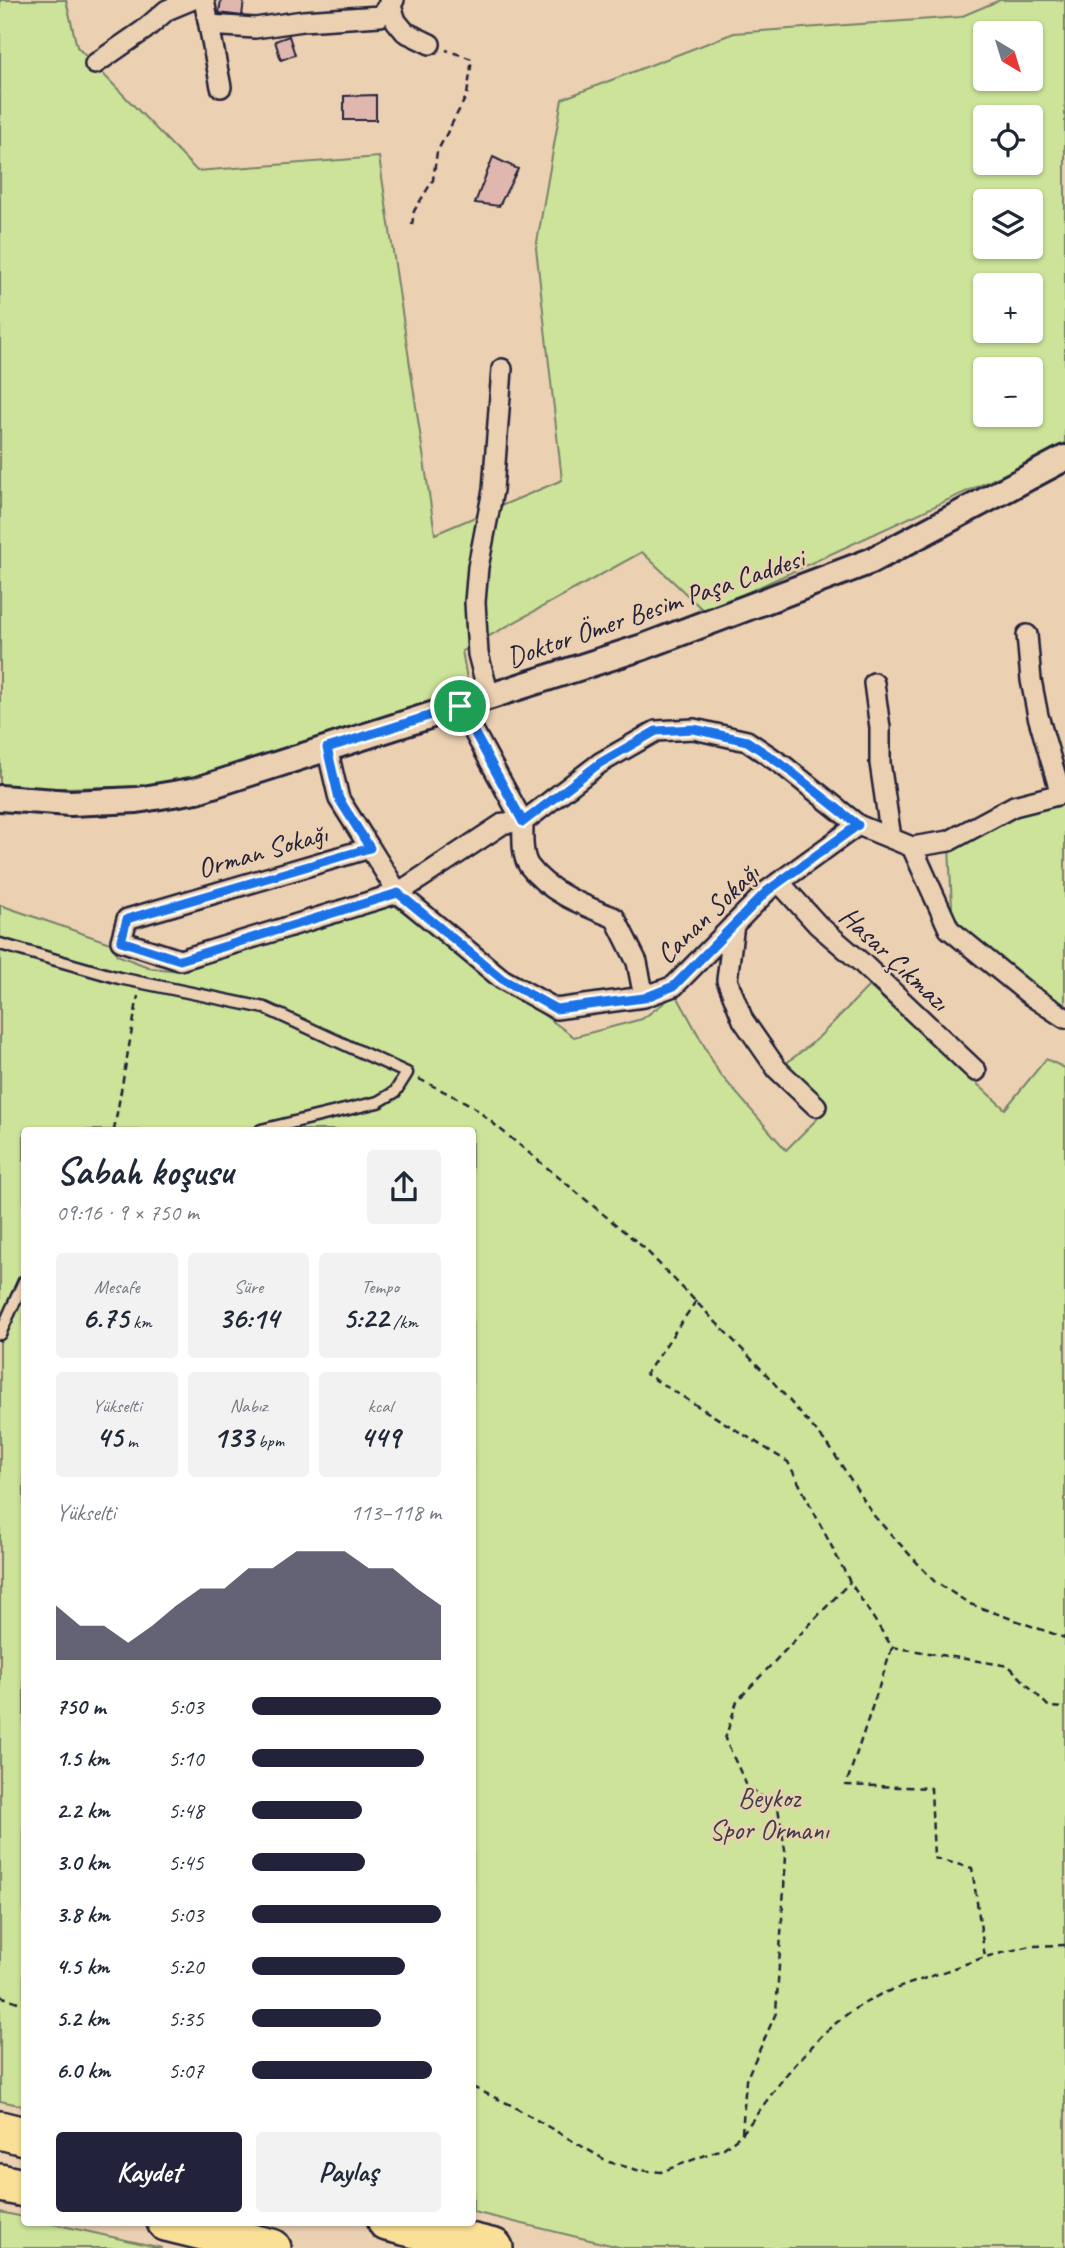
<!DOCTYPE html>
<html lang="tr">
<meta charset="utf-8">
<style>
:root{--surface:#fff;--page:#f2f2f3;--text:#1f2937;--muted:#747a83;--accent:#22223b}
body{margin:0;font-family:Caveat,sans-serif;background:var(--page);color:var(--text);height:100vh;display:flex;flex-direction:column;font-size:26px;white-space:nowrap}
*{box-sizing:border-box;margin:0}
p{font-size:23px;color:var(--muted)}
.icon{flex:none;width:38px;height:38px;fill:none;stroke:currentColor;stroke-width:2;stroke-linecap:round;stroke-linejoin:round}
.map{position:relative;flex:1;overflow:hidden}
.drawer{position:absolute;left:21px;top:1127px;width:455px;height:1099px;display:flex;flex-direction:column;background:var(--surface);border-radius:7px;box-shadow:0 2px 5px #0004}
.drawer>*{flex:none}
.needle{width:46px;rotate:142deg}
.fabs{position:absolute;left:973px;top:21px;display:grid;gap:14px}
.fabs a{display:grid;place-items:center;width:70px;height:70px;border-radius:7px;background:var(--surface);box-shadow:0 2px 5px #0004;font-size:35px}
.pin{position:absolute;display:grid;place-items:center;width:60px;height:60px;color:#fff;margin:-30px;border:4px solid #fff;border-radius:50%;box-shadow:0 2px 7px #0007}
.round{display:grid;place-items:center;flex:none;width:74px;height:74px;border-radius:7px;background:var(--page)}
.head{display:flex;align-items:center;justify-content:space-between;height:119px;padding:0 35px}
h1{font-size:38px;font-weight:600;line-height:52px}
.figures{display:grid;grid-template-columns:repeat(3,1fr);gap:10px;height:119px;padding:7px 35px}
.figures div{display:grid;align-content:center;border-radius:7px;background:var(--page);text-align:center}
.figures b{font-size:30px;font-weight:600}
.figures small{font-size:19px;font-weight:400}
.figures p{font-size:19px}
.chart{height:196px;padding:14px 35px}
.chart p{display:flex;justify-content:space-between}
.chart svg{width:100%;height:126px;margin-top:7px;fill:var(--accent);opacity:.7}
.primary-button{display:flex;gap:14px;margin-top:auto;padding:14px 35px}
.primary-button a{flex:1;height:80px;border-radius:7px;background:var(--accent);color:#fff;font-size:28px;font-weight:600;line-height:80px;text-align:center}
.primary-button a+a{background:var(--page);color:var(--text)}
ul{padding:0 35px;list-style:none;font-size:23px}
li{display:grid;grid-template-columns:112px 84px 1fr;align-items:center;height:52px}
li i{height:18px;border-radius:9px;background:var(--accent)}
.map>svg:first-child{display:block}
.green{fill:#cce399;stroke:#77826a;stroke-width:2;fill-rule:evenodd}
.building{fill:#e0b7af;stroke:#22223b;stroke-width:2}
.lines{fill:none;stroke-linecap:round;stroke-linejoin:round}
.service-casing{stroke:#22223b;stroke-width:15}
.minor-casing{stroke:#22223b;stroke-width:24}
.tertiary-casing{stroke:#22223b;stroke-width:30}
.motorway-casing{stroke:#22223b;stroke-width:42}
.path{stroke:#22223b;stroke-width:2.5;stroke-dasharray:7 5;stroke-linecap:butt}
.service{stroke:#ebd0b2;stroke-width:10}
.minor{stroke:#ebd0b2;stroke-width:19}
.tertiary{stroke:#ebd0b2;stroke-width:24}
.motorway{stroke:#fadf96;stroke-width:37}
.route-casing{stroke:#fff;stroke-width:14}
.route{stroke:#1a73e8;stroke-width:9}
.labels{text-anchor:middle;stroke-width:5;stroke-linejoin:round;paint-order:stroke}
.street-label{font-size:28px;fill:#22223b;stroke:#ebd0b2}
.park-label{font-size:28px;fill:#3c3f49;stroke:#ebd0b2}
</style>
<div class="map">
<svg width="1065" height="2248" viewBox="0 0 1065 2248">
<rect width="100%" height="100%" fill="#ebd0b2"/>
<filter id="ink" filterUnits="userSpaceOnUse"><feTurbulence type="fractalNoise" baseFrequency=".0143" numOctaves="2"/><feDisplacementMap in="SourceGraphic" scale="14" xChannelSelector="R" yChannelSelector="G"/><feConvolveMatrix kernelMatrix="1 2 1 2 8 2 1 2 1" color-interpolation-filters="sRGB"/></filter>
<g filter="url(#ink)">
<path class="green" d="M0,0H66L77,47L197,171L379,157L435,534L562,480L536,248L562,99L734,33L960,17L1000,0H1065V446L705,612L642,552L462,651L471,701L172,786L0,789ZM985,33H1031V79H985ZM985,117H1031V163H985ZM985,201H1031V247H985ZM985,285H1031V331H985ZM985,369H1031V415H985Z
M1065,797V1012L953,928L949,846L1015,810Z
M391,903L574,1037L642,1019L676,994L719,1073L786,1150L825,1111L784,1065L816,1040L869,986L1005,1109L1046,1059L1065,1068V2248H623L473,2212L472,1130H24V2106L0,2101V905L113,944L117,955L151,968L180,971Z
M0,2212L24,2217V2222L49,2223L162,2248H0Z"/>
<path class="building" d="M221,0H244L242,16L219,13Z
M289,36L295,55L281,60L275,41Z
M376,95V120H344V96Z
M493,157L518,169L499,206L475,203Z"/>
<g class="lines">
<defs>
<path id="service" d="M0,944L119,978L265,1008L407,1073L395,1092L378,1102L261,1130
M0,1334L24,1281"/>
<path id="minor" d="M204,0L221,87
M389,0L396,21L405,32L430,44
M209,25L255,28L303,21L380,16L394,0
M95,64L144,30L167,10L191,0
M1027,635L1031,680L1038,716L1061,794
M874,683L880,728V763L891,838
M489,696L478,654L475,602L478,567L493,490L502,369
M460,706L523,822C523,835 521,855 529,866C549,893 585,906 615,918L637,962L644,997
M327,748L339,799L370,848L127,919L121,941L180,960L398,893L504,823L523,822L600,763L656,731L694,729L747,741L784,766L858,825
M912,847L949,929L1030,995L1065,1018
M370,848L398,893L502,979L556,1009L644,997L674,986L767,891L858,825L912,847L949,841L1014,806L1065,793
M779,882L818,925L862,963L976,1071
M734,924L727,980L743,1020L777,1069L816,1106"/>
<path id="tertiary" d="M0,798L70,803L137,800L197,790L460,706L643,647L871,561L1065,458"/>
<path id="motorway" d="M0,2130L24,2136
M0,2183L24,2188
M166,2222L272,2248
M387,2222L494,2248"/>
</defs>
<use href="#service" class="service-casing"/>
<use href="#minor" class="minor-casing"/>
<use href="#tertiary" class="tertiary-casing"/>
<use href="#motorway" class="motorway-casing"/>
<path class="path" d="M412,225L414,211L433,180L437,152L467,95L472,59L446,50
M419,1079L471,1105L643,1247L767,1375L829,1446L875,1517L934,1581L970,1604L1065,1638
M114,1130L138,996
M696,1301L646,1374L788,1462L850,1582L892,1647L1009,1666L1049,1707L1065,1708
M892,1648L846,1785L931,1788L934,1858L972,1868L985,1957
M0,1996L24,2004
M472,2087L509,2104L609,2162L637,2170L661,2172L724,2148L742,2134L785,2076L825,2032L851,2011L881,1994L985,1957L1031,1946L1065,1945
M742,2133L746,2080L776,2013L786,1856L778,1808L747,1786L725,1739L737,1701L850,1582"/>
<use href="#service" class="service"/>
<use href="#minor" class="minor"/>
<use href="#tertiary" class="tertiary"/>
<use href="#motorway" class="motorway"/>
</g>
</g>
<g class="lines" filter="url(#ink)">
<defs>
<path id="route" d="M460,706L523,822L600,763L656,731L694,729L747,741L784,766L858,825L767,891L674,986L644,998L556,1009L502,979L398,893L180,960L121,941L127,919L370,848L339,799L327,748Z"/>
</defs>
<use href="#route" class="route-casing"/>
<use href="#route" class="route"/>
</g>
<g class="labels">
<g class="street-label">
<text transform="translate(655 607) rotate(-19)" y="10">Doktor Ömer Besim Paşa Caddesi</text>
<text transform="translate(262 850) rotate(-16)" y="10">Orman Sokağı</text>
<text transform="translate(707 913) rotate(-44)" y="10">Canan Sokağı</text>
<text transform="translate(895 958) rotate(43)" y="10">Hasar Çıkmazı</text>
</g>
<g class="park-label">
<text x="769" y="1807">Beykoz<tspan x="769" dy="32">Spor Ormanı</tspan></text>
</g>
</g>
</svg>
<div class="fabs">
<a><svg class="needle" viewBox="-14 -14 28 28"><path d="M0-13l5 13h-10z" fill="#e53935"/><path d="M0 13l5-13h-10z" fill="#747a83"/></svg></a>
<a><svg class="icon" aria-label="locate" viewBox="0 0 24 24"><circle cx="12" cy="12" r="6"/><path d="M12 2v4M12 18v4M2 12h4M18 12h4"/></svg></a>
<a><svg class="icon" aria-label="layers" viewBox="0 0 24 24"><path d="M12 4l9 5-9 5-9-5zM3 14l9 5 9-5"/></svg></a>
<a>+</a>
<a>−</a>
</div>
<div class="pin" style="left:460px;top:706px;background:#1e9e55"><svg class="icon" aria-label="arrive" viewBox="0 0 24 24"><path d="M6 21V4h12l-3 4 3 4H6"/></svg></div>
<section class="drawer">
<div class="head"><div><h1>Sabah koşusu</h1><p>09:16 · 9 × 750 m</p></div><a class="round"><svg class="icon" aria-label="share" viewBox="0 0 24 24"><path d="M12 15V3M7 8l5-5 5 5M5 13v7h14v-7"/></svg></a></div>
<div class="figures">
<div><p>Mesafe</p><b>6.75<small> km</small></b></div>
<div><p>Süre</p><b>36:14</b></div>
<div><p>Tempo</p><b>5:22<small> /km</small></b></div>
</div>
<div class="figures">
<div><p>Yükselti</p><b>45<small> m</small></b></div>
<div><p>Nabız</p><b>133<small> bpm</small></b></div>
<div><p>kcal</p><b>449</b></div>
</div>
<div class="chart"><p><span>Yükselti</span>113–118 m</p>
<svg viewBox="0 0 160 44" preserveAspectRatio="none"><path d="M0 44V25L10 32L20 32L30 38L40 32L50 25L60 19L70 19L80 12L90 12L100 6L110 6L120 6L130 12L140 12L150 19L160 25V44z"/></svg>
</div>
<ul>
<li><b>750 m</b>5:03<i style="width:100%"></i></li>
<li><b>1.5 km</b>5:10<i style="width:91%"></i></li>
<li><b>2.2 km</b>5:48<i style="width:58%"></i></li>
<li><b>3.0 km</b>5:45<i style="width:60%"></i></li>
<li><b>3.8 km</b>5:03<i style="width:100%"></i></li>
<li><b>4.5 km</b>5:20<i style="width:81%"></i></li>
<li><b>5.2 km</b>5:35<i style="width:68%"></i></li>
<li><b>6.0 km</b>5:07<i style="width:95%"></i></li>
</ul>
<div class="primary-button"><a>Kaydet</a><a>Paylaş</a></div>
</section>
</div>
